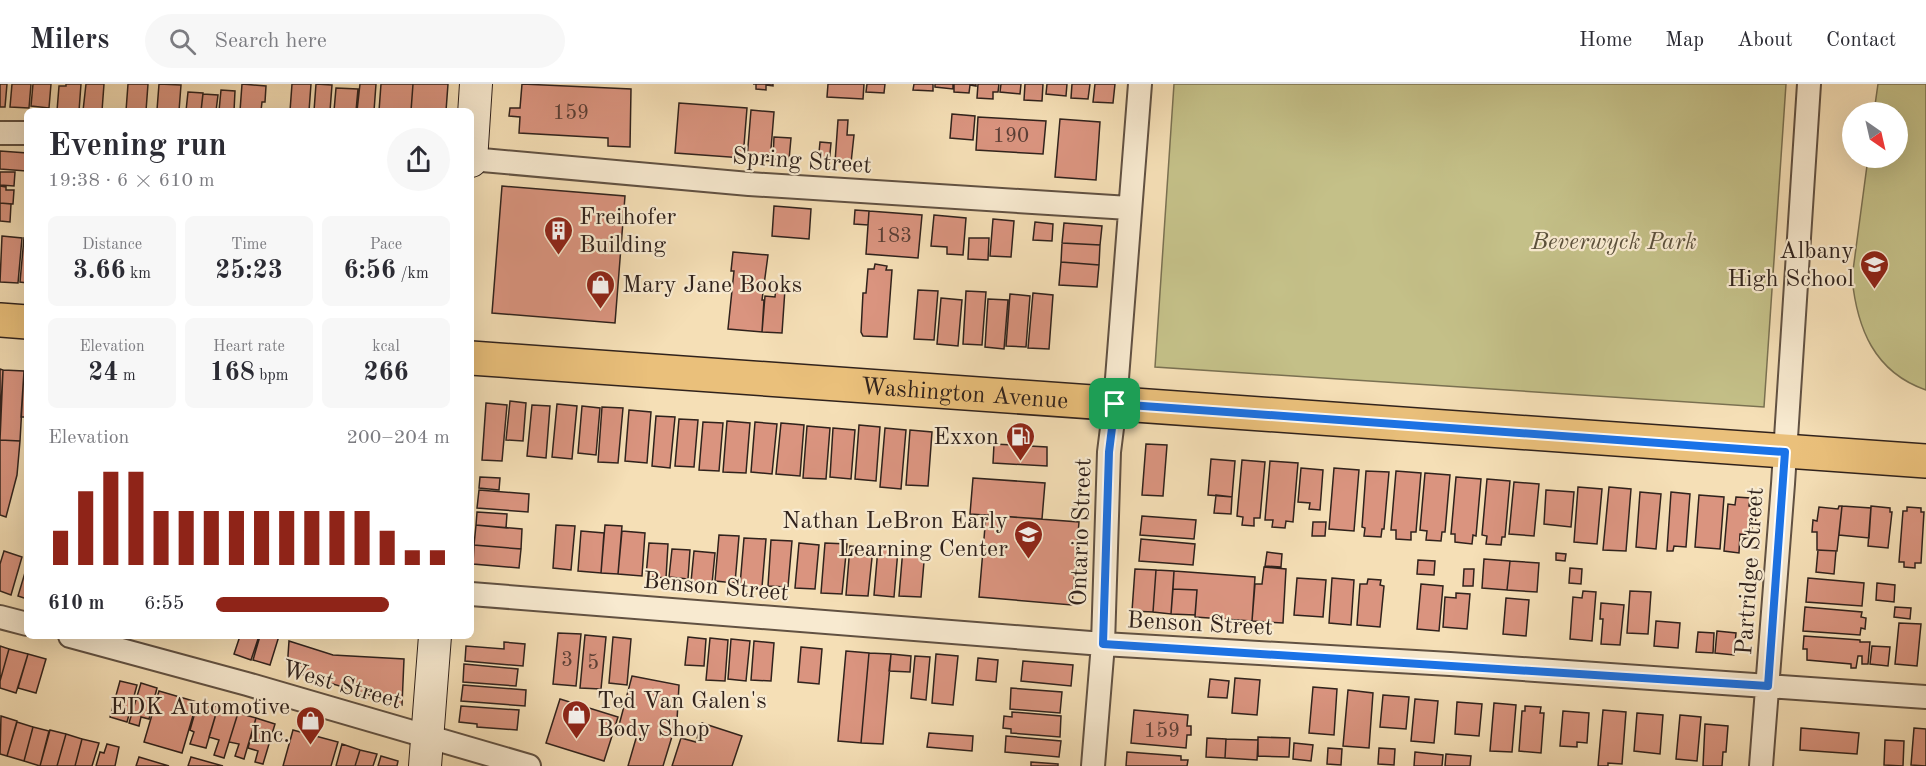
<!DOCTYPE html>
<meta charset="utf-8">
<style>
:root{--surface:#fff;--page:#f7f7f7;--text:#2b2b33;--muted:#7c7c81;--line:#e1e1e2;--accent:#8f2418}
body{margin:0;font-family:"Old Standard TT",serif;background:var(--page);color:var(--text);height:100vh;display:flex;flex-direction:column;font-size:22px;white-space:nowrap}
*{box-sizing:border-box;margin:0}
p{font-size:20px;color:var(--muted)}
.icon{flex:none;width:33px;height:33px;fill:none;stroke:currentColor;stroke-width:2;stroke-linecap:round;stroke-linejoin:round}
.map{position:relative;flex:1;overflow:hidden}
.drawer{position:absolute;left:24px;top:24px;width:450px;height:531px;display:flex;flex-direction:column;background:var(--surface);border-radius:9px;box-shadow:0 6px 24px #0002}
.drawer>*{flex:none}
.needle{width:39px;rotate:146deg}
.buttons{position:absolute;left:1842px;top:18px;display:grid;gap:12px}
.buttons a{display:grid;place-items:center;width:66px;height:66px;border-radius:50%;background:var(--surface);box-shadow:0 6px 24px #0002;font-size:30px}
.pin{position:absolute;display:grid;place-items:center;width:51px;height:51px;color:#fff;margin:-26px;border-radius:12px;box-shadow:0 3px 9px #0006}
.round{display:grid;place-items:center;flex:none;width:63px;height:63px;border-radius:32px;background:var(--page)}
.overview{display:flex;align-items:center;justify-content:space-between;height:102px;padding:0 24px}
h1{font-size:33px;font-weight:800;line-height:45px}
.figures{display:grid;grid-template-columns:repeat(3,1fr);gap:9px;height:102px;padding:6px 24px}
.figures div{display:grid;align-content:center;border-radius:9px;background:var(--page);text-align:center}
.figures b{font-size:26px;font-weight:800}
.figures small{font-size:16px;font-weight:400}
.figures p{font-size:16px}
.chart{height:168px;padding:12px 24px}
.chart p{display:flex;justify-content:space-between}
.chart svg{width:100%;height:108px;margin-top:6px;stroke:var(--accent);stroke-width:6}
ul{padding:0 24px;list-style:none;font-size:20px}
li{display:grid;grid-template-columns:96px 72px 1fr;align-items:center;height:45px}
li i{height:15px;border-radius:8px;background:var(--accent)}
header{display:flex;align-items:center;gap:36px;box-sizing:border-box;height:84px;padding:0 30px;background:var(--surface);border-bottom:2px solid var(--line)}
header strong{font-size:28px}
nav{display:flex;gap:33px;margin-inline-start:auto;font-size:21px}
.search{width:420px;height:54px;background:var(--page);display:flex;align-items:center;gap:15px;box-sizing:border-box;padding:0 21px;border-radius:33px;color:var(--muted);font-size:22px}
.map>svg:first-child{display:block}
.green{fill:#c4c088;stroke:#7a7152;stroke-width:1.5}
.building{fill:#da947f;stroke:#30221c;stroke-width:1.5}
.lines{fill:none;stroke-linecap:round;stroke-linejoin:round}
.street-casing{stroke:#615142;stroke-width:26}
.secondary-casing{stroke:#30221c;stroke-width:34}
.primary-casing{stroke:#30221c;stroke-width:36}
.street{stroke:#f8ead0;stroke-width:22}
.secondary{stroke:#f8ead0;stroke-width:32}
.primary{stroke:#eac07b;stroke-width:33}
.route-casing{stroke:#fff;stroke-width:12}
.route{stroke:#1a73e8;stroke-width:8}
.labels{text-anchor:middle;stroke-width:4.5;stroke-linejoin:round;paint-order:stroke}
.number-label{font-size:21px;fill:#5a3e35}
.street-label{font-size:24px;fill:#30221c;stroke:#f8ead0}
.poi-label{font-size:24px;fill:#30221c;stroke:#f8ead0;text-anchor:end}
.park-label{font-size:24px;font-style:italic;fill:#5c513c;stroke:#f8ead0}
</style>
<header>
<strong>Milers</strong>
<div class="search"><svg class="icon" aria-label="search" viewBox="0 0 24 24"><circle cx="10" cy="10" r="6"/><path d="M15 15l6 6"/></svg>Search here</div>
<nav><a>Home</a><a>Map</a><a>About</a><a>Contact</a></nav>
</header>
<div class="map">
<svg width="1926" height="682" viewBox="0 0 1926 682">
<rect width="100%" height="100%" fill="#f5dfb6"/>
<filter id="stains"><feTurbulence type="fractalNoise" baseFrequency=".00333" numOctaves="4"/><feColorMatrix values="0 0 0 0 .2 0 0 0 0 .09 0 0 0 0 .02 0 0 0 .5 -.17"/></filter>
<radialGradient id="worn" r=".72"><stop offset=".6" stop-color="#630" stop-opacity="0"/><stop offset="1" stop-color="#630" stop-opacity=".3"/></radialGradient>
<path class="green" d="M1174,0H1786L1764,323L1155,283Z
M1878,0H1926V306C1874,288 1857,244 1852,194L1868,74H1898V28H1874Z"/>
<path class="building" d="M0,0H7L5,23H0Z
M12,0H31L29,24L10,23Z
M33,0H51L49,24L31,22Z
M66,0H81L79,27H57L59,2H66Z
M86,0H104L102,27H83Z
M128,0H148L146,27H126Z
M159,0L181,1L179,27L157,26Z
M242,0L266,2L265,18H262L261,27H240Z
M292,0H311L309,27H290Z
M316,0L332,1L330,27H314Z
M360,0H376L374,27H357Z
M381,0H413L411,27H379Z
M413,0H448L446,27H411Z
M522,0L631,5L630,63L608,62V54L519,49L520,33L509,32L510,24H520Z
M753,0H773V2L766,1V6L756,5V0Z
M828,0H864L863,15L827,13Z
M867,0H885L884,9L866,8Z
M914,0H933V7L913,6Z
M935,0H953V5L935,3Z
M954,0H976V2L970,1L969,9L954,8Z
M978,0H999L998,8H993V15L977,14Z
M1001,0H1021L1020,10L1000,8Z
M1025,0H1043L1042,17L1024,16Z
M1047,0H1067L1066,12L1046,10Z
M1072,0H1090L1088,15L1071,14Z
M1095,0H1115L1113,19L1093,18Z
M336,4L358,5L356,27H334Z
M221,6L235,7L234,27H219Z
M188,8L203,9L201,27H186Z
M203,10L218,11L216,27H201Z
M679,19L747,24L743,74L675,69Z
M751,26L774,28L770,77L747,75Z
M952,30L975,32L973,56L950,54Z
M978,33L1046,37L1043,70L976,66Z
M1060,35L1100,38L1096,96L1055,93Z
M838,36H848L847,51H854L851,79L835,78Z
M774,53L791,54L789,76L773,75Z
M820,58L831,59L829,80L818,79Z
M0,67L27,69L26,87L0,85Z
M0,88H15L14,102L0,101Z
M0,102L6,103V106H14L13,120L0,119Z
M502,102L625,112L615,239L492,229Z
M0,119L11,120L10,138L0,137Z
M774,122L811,125L809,155L772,152Z
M855,126L869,127L868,141L854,140Z
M869,127L922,131L918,174L866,170Z
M934,131L966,134L963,171L947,170V163L931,162Z
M993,135L1014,137L1011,173L990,172Z
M1035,138L1053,140L1052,157L1033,156Z
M1064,139L1102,142L1100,161L1062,159Z
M2,152L22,154L18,199L0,198Z
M24,154L27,155V199L20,198Z
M969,154H989L988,176L968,175Z
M1062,159L1100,161L1099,181L1061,178Z
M733,168L768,171L762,216H764L762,248L728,245L734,187H731Z
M1061,178L1099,181L1097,203L1059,201Z
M875,180L887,182L886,186H892L887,253L863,252L861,248L863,209H866L868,185H874Z
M776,204L785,205L782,249L762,248L765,212L775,213Z
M918,206L938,207L934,256L914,255Z
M966,207L986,208L982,261L963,260Z
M1033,209L1053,211L1049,265L1028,264Z
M1010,210L1030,212L1026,263L1006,262Z
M941,214L962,216L958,262L937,260Z
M988,215L1008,216L1004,265L985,263Z
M0,285L3,286L0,338Z
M3,286L24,287L20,357L0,356Z
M24,287H27V333H21Z
M510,317L526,319L523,357L506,356Z
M486,319L507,321L502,377L482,376Z
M557,320L577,322L572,375L552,373Z
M532,321L550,322L546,374L527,372Z
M582,322L600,324L596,371L578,369Z
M602,323L623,324L618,379L598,378Z
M629,326L651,328L647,379L625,377Z
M656,332L675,333L670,384L652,382Z
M679,335L698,336L694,383L675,382Z
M727,337L750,339L746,389L723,388Z
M703,338L723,339L719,387L699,386Z
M755,338L777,340L772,390L751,388Z
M781,339L804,341L800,392L776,390Z
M859,341L880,343L876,397L855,395Z
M807,342L830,344L826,395L803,394Z
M833,344L855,346L851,395L830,393Z
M885,344L906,346L901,405L880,403Z
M910,346L932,348L928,402L906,401Z
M0,356L20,357L17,391L6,433L0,431Z
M994,360L1047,363V382L993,379Z
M1146,360L1167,361L1163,412L1142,411Z
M1211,375L1235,377L1232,413L1208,411Z
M1242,376L1265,378L1260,434H1254V442L1242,441L1243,433L1237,432Z
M1270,377L1298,379L1293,438L1286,437L1285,444L1272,443L1273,436H1265Z
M1301,384L1323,386L1320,426L1309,425L1310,419L1298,418Z
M1334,384L1359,386L1354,447L1329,445Z
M1366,387L1389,388L1384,445H1382L1381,453L1364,452L1365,444L1362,443Z
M1396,387L1421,389L1416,448H1411V456L1396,455V446H1391Z
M1425,389L1450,391L1445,448H1442L1441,457L1426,456L1427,447L1420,446Z
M480,393L500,394L499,406L479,404Z
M1456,393L1481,395L1476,452L1473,451L1472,460L1455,458V450H1451Z
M973,394L1045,399L1042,435L970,430Z
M1487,395L1510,397L1505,453H1502L1501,461L1486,460L1487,452L1482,451Z
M1514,398L1539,400L1534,452L1509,450Z
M1578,403L1602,405L1597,460L1574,458Z
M1609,403L1631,405L1626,467L1603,466Z
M479,406L529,410L528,428L477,424Z
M1546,406L1574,408L1571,443L1544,440Z
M1640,408L1661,410L1656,465L1636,463Z
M1671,408L1690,410L1686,463L1674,462L1673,467H1667Z
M1216,411L1232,413L1231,430L1214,429Z
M1699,411L1724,413L1720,465L1695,463Z
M1736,413L1750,414L1749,422L1753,423L1752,432H1756L1755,442L1752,441L1751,451L1740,450L1739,469L1724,467L1728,420L1735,421Z
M1839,422H1842L1837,467L1817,466V448H1812L1813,436L1817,437L1819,423L1838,425Z
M1842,422L1871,424L1869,454L1839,451Z
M1871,422L1890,424V428H1892L1888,464L1868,462Z
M1907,423L1921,424V428H1924L1921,479H1915V484L1904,483V478H1899L1903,427H1907Z
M477,428L507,430L506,444L476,441Z
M986,431L1079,438L1072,521L979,513Z
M1142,432L1196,436L1194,455L1140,451Z
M1313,438H1326L1325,452H1312Z
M476,441L522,445L521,465L474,461Z
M556,441L575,442L571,486L553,484Z
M605,441L622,442L618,490L601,489Z
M581,447L604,449L601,489L578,487Z
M622,447L645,449L642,492L618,490Z
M719,451L739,452L735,499L715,497Z
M744,454L766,455L762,503L740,501Z
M1141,455L1195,460L1193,481L1139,477Z
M771,456L792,457L788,503L768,502Z
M649,459L668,460L666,494L646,492Z
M799,459L819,461L815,505L795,504Z
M825,459L847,460L842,510L821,509Z
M474,461L521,465L519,484L473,480Z
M850,462L873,464L868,512L846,511Z
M878,464L898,466L894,513L874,511Z
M903,464L925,466L921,513L899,512Z
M672,465L690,466L688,495L669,493Z
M1818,466L1836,467L1834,490L1816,488Z
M4,467L22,473L11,511L0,507V480Z
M694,467L715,469L712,500L691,498Z
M1267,468L1282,470L1281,483L1265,482Z
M1556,469L1566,470L1565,477L1556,476Z
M1484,475L1510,477L1507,506L1482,504Z
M1418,476L1435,477L1434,491L1417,490Z
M1510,477L1539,479L1537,508L1507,506Z
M27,482V515L18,512Z
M1264,483L1286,485L1283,539L1252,537L1255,500H1262Z
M1570,484L1582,485L1581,500L1569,499Z
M1135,485L1156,486L1153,528L1132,527Z
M1464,485H1474L1473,502H1463Z
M1156,486L1174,487L1171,530L1153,528Z
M1174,487L1255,493L1252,537L1195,533L1197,506L1173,505Z
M1297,494L1326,496L1323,533L1294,531Z
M1332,494L1354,496L1351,541L1329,539Z
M1808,494L1864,499L1862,522L1806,518Z
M1368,495L1381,496L1380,501L1384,502L1380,543L1357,541L1360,500H1367Z
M1877,499L1895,501L1894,518L1876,516Z
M1421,500L1443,502L1439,547L1417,545Z
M1173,505L1197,506L1195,531L1171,530Z
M1583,507L1596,508L1592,557L1570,555L1573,513L1582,514Z
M1630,507L1651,508L1648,550L1627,549Z
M1456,509L1470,510L1467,545L1443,543L1445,513L1456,514Z
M1506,514L1529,516L1526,552L1503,550Z
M1601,519L1624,521L1620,561L1601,560L1603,535H1600Z
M1805,523L1862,528L1861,533L1866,534L1865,545L1861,544L1860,551L1803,547Z
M1895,523L1911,524L1910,535L1894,533Z
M1656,537L1680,539L1678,564L1654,562Z
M1899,539L1921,540L1917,582L1895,580Z
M1717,547L1736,549L1734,571L1715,569Z
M1698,548L1714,549L1713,569L1696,568Z
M558,549L581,550L576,602L553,600Z
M585,551L606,553L601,605L580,604Z
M240,552H259L251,576L234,570Z
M260,552H279L270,581L253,576Z
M1804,552L1860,556V558H1870L1868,580H1862V572H1858L1856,584H1851V580L1807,576V565H1803Z
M613,553L631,555L627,601L609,599Z
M688,553L706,555L704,582L685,581Z
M710,554L728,556L725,597L706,596Z
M731,555L750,557L746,597L728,595Z
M289,557L333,571L404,575L402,621L287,586Z
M754,557L774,559L771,597L751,596Z
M504,558L525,560L523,582L465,577L466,562L504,565Z
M0,562L9,565L0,597Z
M1872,562L1890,563L1888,582L1870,580Z
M801,563L822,565L819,600L798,598Z
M9,565L28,570L16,609L0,604V597Z
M846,567L869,569L861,659L838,657Z
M869,569L891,570L883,660L861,659Z
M28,570L46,575L36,609L18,604Z
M891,570L911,572L910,588L889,587Z
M936,570L958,572L953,621L932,619Z
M915,572L930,573L926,616L911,614Z
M978,574L998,576L996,598L976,596Z
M1023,577L1073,581L1071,602L1021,597Z
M464,580L518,585L516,602L463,598Z
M632,592L679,601L677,636L663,682H628L637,651L618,645Z
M1235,594L1260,596L1257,631L1232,629Z
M1210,595L1229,597L1227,614L1208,613Z
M120,597L137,601L127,638L110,633Z
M141,599L157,604L149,635L141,633L139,642L129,639Z
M463,601L526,606L525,622L461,617Z
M1313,603L1337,605L1334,651L1309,649Z
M1011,604L1062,608L1060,629L1010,625Z
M1348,606L1373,609L1369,664L1343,662Z
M159,607L197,618L182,669L144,658Z
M1383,611L1409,613L1406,645L1380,643Z
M560,615L618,633L604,677L546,659Z
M1415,615L1438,617L1434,659L1411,657Z
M198,618L218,623L206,664L190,660L194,648L190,646Z
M1457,618L1482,620L1479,652L1455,650Z
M1494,619L1516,621L1512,668L1490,667Z
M461,622L519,626L517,646L477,643V640L459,638Z
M1525,622L1541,623L1540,629H1544L1541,669L1519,667L1522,627H1525Z
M218,623L238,629L224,674L214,671L219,656L209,653Z
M1134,626L1188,631L1187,642H1191V651H1187L1186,664L1131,659Z
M1603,626L1626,628L1622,680L1608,679V682H1598Z
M1563,627L1589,629L1587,659L1577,658V663L1560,662Z
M1012,628L1061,632L1060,653L1011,649V645L1003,644L1004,632L1012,633Z
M238,629L256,634L244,675L235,672L239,660L229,658Z
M1637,629L1663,631L1660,670L1634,667Z
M1680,631L1701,633L1697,677L1676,675Z
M1,632L17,637L7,672L0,670Z
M256,634L275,640L263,680L255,678L258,667L248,664Z
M17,638L33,643L24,677L7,672Z
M702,639L742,652L732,682H672L681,654L696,658Z
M1705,640L1728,642L1726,668H1723L1722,682H1703Z
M33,643L49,647L40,682L24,677Z
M1801,644L1859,649L1857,670L1800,666Z
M1914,644L1926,645V682L1911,681Z
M50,646L66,650L57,682H40Z
M293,646L338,658L331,682H283Z
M929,649L973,652L972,667L927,663Z
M66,650L82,655L75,682H57Z
M1006,652L1061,657L1059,673L1005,668Z
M1258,653L1290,654L1289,673L1258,672Z
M1207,654L1226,655L1225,674L1206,673Z
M82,655L99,659L92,682H75Z
M1226,655L1258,656L1257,676L1225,674Z
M1885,656L1904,657L1903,682L1884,681Z
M1294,659L1313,661L1311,677L1293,675Z
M107,660L119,663L115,682H96L100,668L104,669Z
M342,660L360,666L355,682H336Z
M1328,664L1342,665L1341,681L1327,680Z
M1379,664L1395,665L1394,681L1378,680Z
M360,666L377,670L373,682H355Z
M1127,668L1181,672V676H1188L1187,682H1126Z
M1415,668L1443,671L1442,682H1414Z
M1446,670L1471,672L1470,682H1445Z
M381,672L398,677L397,682H378Z
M139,673L169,682H136Z
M191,673L223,682H188Z
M1031,678L1058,680V682H1031Z"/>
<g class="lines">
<defs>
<path id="street" d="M0,49H27
M471,75L749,100L1129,124
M471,510L1103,560L1450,580L1926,613
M0,533L27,540
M70,552L247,600L529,682
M1093,682L1103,560L1109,368L1115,320L1140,0
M1761,682L1783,400L1809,0"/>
<path id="secondary" d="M471,77L476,0
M425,682L435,552"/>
<g id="primary">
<path d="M0,236L27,238"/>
<path id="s1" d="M471,274L1926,377"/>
</g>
</defs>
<use href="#street" class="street-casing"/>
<use href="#secondary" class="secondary-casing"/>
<use href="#primary" class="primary-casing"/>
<use href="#street" class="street"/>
<use href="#secondary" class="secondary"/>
<use href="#primary" class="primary"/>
</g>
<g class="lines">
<defs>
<path id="route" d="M1115,320L1785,368L1768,602L1103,560L1109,368Z"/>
</defs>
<use href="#route" class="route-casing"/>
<use href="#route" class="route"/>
</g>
<defs>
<symbol id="building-pin" viewBox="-11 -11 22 30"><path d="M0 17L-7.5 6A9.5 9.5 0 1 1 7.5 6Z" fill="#8f2418" stroke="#f8ead0"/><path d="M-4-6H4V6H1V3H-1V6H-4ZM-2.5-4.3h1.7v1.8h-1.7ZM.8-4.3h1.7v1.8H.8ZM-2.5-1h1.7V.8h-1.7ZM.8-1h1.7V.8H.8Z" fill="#fff"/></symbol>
<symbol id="school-pin" viewBox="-11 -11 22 30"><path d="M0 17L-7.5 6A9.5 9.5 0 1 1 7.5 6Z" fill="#8f2418" stroke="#f8ead0"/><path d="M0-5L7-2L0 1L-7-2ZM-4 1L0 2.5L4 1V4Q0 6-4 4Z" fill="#fff"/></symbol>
<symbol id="shop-pin" viewBox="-11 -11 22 30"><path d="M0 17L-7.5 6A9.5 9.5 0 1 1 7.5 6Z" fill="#8f2418" stroke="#f8ead0"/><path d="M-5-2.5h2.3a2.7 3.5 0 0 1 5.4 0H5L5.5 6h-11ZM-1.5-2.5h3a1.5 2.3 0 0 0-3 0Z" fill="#fff"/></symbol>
<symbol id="fuel-pin" viewBox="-11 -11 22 30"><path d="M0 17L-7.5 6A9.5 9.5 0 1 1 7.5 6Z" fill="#8f2418" stroke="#f8ead0"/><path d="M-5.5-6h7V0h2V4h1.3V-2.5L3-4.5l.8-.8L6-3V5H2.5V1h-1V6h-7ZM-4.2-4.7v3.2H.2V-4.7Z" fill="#fff"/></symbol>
</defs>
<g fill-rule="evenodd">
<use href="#building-pin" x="542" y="130" width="33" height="45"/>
<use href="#school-pin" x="1858" y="164" width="33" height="45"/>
<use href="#shop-pin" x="584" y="184" width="33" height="45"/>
<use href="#fuel-pin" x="1004" y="336" width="33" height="45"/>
<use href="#school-pin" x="1012" y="434" width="33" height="45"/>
<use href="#shop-pin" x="560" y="614" width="33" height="45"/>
<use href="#shop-pin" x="294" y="620" width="33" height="45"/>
</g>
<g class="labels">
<g class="number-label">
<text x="571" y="35">159</text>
<text x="1011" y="58">190</text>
<text x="894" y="158">183</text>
<text x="567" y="582">3</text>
<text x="593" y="585">5</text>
<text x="1162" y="653">159</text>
</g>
<g class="street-label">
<text transform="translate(802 76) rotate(4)" y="8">Spring Street</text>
<text dy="8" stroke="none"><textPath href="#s1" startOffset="495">Washington Avenue</textPath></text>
<text transform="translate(1080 448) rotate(-88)" y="8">Ontario Street</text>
<text transform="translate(1749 487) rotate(-86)" y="8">Partridge Street</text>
<text transform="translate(716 502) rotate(5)" y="8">Benson Street</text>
<text transform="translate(1200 539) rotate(3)" y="8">Benson Street</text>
<text transform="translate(342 600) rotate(16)" y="8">West Street</text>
</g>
<g class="poi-label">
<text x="579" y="140" text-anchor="start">Freihofer<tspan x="579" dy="28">Building</tspan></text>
<text x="1854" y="174">Albany<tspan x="1854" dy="28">High School</tspan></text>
<text x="622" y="208" text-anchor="start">Mary Jane Books</text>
<text x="999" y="360">Exxon</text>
<text x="1008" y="444">Nathan LeBron Early<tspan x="1008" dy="28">Learning Center</tspan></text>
<text x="597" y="624" text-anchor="start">Ted Van Galen's<tspan x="597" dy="28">Body Shop</tspan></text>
<text x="290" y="630">EDK Automotive<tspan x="290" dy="28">Inc.</tspan></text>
</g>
<g class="park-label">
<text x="1614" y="165">Beverwyck Park</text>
</g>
</g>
<rect width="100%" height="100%" filter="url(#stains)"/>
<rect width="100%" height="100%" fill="url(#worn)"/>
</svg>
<div class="buttons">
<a><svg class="needle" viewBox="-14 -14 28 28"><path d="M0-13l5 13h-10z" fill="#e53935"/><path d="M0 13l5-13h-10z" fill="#7c7c81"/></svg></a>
</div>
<div class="pin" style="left:1115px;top:320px;background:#1e9e55"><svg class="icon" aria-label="arrive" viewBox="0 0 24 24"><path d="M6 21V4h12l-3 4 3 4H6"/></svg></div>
<section class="drawer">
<div class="overview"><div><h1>Evening run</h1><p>19:38 · 6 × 610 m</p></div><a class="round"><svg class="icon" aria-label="share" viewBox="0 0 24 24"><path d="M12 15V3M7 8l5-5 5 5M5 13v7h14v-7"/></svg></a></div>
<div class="figures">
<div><p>Distance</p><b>3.66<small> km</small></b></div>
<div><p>Time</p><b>25:23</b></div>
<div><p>Pace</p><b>6:56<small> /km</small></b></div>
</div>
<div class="figures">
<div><p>Elevation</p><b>24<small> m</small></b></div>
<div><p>Heart rate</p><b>168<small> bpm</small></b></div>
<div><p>kcal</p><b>266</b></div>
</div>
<div class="chart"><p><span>Elevation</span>200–204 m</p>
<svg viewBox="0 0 160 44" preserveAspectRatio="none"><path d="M5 44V30M15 44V14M25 44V6M35 44V6M45 44V22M55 44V22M65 44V22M75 44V22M85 44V22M95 44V22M105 44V22M115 44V22M125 44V22M135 44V30M145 44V38M155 44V38"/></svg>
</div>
<ul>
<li><b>610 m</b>6:55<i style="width:74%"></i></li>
</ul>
</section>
</div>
